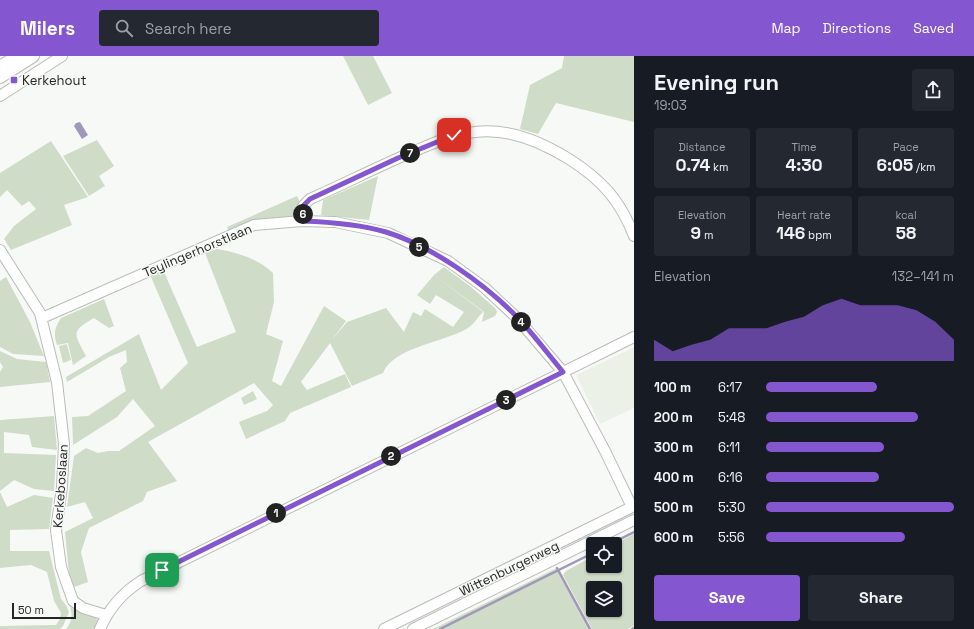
<!DOCTYPE html>
<meta charset="utf-8">
<style>
:root{--surface:#171b24;--page:#242831;--text:#f1f3f6;--muted:#9ea1a6;--accent:#8456d0}
body{margin:0;font-family:"Space Grotesk",sans-serif;background:var(--page);color:var(--text);height:100vh;display:flex;flex-direction:column;font-size:15px;white-space:nowrap}
*{box-sizing:border-box;margin:0}
p{font-size:13px;color:var(--muted)}
.icon{flex:none;width:22px;height:22px;fill:none;stroke:currentColor;stroke-width:2;stroke-linecap:round;stroke-linejoin:round}
.map{position:relative;flex:1;overflow:hidden}
.sheet{display:flex;flex-direction:column;background:var(--surface);width:340px}
.sheet>*{flex:none}
.fabs{position:absolute;left:586px;top:481px;display:grid;gap:8px}
.fabs a{display:grid;place-items:center;width:36px;height:36px;border-radius:4px;background:var(--surface);box-shadow:0 1px 3px #0004;font-size:20px}
.scale{position:absolute;left:12px;bottom:10px;width:64px;box-sizing:border-box;padding-left:4px;border:2px solid #252625;border-top:0;font-size:11px;line-height:14px;white-space:nowrap;color:#252625;-webkit-text-stroke:3px #f7f9f6;paint-order:stroke}
.pin{position:absolute;display:grid;place-items:center;width:34px;height:34px;color:#fff;margin:-17px;border-radius:8px;box-shadow:0 2px 6px #0006}
.km{position:absolute;width:20px;height:20px;margin:-10px;border-radius:50%;background:#222;color:#fff;font-size:11px;line-height:20px;text-align:center}
.round{display:grid;place-items:center;flex:none;width:42px;height:42px;border-radius:4px;background:var(--page)}
.summary{display:flex;align-items:center;justify-content:space-between;height:68px;padding:0 20px}
h1{font-size:22px;font-weight:800;line-height:30px}
.stats{display:grid;grid-template-columns:repeat(3,1fr);gap:6px;height:68px;padding:4px 20px}
.stats div{display:grid;align-content:center;border-radius:4px;background:var(--page);text-align:center}
.stats b{font-size:17px;font-weight:800}
.stats small{font-size:11px;font-weight:400}
.stats p{font-size:11px}
.chart{height:112px;padding:8px 20px}
.chart p{display:flex;justify-content:space-between}
.chart svg{width:100%;height:72px;margin-top:4px;fill:var(--accent);opacity:.7}
.cta{display:flex;gap:8px;margin-top:auto;padding:8px 20px}
.cta a{flex:1;height:46px;border-radius:4px;background:var(--accent);color:#fff;font-size:16px;font-weight:800;line-height:46px;text-align:center}
.cta a+a{background:var(--page);color:var(--text)}
ul{padding:0 20px;list-style:none;font-size:13px}
li{display:grid;grid-template-columns:64px 48px 1fr;align-items:center;height:30px}
li i{height:10px;border-radius:5px;background:var(--accent)}
header{display:flex;align-items:center;gap:24px;box-sizing:border-box;height:56px;padding:0 20px;background:var(--accent);color:#fff}
header strong{font-size:19px}
nav{display:flex;gap:22px;margin-inline-start:auto;font-size:14px}
.search{width:280px;height:36px;background:var(--page);display:flex;align-items:center;gap:10px;box-sizing:border-box;padding:0 14px;border-radius:4px;color:var(--muted);font-size:15px}
main{display:flex;flex:1;min-height:0}
.map>svg:first-child{display:block}
.built{fill:#ebf1e7}
.green{fill:#cfdcc7;fill-rule:evenodd}
.water{fill:#a198b9}
.lines{fill:none;stroke-linecap:round;stroke-linejoin:round}
.stream{stroke:#a198b9;stroke-width:2.5}
.minor-casing{stroke:#babcb9;stroke-width:12}
.major-casing{stroke:#babcb9;stroke-width:14}
.minor{stroke:#fff;stroke-width:10}
.major{stroke:#fff;stroke-width:12}
.route-casing{stroke:#fff;stroke-width:8}
.route{stroke:#8456d0;stroke-width:5}
.poi-dot{fill:#8456d0;stroke:#f7f9f6;stroke-width:1.5}
.labels{text-anchor:middle;stroke-width:3;stroke-linejoin:round;paint-order:stroke}
.poi-label{font-size:13px;fill:#252625;stroke:#f7f9f6;text-anchor:start}
.street-label{font-size:13px;fill:#252625;stroke:#f7f9f6}
</style>
<header>
<strong>Milers</strong>
<div class="search"><svg class="icon" aria-label="search" viewBox="0 0 24 24"><circle cx="10" cy="10" r="6"/><path d="M15 15l6 6"/></svg>Search here</div>
<nav><a>Map</a><a>Directions</a><a>Saved</a></nav>
</header>
<main>
<div class="map">
<svg width="634" height="573" viewBox="0 0 634 573">
<rect width="100%" height="100%" fill="#f7f9f6"/>
<path class="built" d="M634,291V352L600,368L576,319Z"/>
<path class="green" d="M343,0H373L392,37L368,49Z
M564,0H634V66L556,47L538,78L520,73L530,29L562,12Z
M97,84L114,110L99,120L105,130L89,140L63,100Z
M51,85L88,141L64,149L72,169L11,194L4,183L14,170L36,153L29,145L22,150L7,134L0,141V117Z
M378,120L369,164L321,159L323,144Z
M297,140L299,144L296,157L292,162L249,167L228,174L227,171Z
M217,193C236,196 259,203 273,217L274,246L266,278L283,285L272,325L281,330L324,250L346,265L332,284L347,266L386,252L404,276L413,256L421,260L425,253L453,271L464,256L436,239L430,248L417,239L434,219L483,256C478,261 474,268 468,272C446,286 393,291 383,317L352,330L330,287L301,326L307,334L345,318L351,331L290,357L285,365L246,383L239,366L267,355L273,349L254,327L148,386L177,425L147,436L143,445L89,472L81,496L88,526L74,531L69,518L65,476L93,462L85,446L67,451L74,400L86,392L98,397L108,395H119L155,370L133,343L117,361L73,389L72,361L88,360L126,335L120,312L127,306L126,294L109,301L67,326L66,321L139,278L161,334L188,307L151,221L164,216L197,291L236,276L205,197Z
M444,211L471,231L495,252L497,256L495,260L482,266L484,256L434,219Z
M6,221L30,266L44,300L13,298L0,291V225Z
M104,243L114,270L109,272L94,262C70,276 74,277 86,300L73,309L68,287L57,289C53,278 55,271 61,262Z
M67,288L71,304L63,307L59,290Z
M0,295L17,303L46,306L50,326L0,331V316L3,311L0,306Z
M253,335L257,343L244,349L241,342Z
M54,360L57,394L32,391L29,379L4,376V397L56,399L54,435L34,433L14,424L0,435V364Z
M0,436L7,451L34,439L53,442L49,473L10,474V495H49L61,543L66,549L69,556L63,570L60,573H0V570L56,569L60,563L61,557L54,545L47,516L31,509L0,512Z
M634,478V570L628,573H592L563,519L566,515L593,500V510H615V488ZM593,532H615V554H593Z
M557,512L590,573H433Z
M70,551C79,557 92,557 99,565L97,573H66C72,566 73,559 70,551Z"/>
<path class="water" d="M80,66L88,79L82,83L74,70L76,67Z"/>
<g class="lines">
<path class="stream" d="M610,488L634,476
M557,512L590,573
M440,573L593,497
M632,573L634,572"/>
<defs>
<path id="minor" d="M0,40L62,0
M302,165L303,150L310,143C346,127 381,109 417,94C436,86 454,78 475,76C508,72 542,86 569,103C602,124 620,144 634,180
M0,194L40,257L57,326L64,388L62,431L56,474L61,511L73,545L83,552L106,559
M42,262L254,169L302,165L335,166L388,177L448,205L485,232L517,262L563,316L605,395L632,451
M100,573C109,552 122,537 141,525L634,281
M384,573L634,450
M413,573L634,464"/>
<path id="major" d="M0,11L18,0
M0,21L33,0"/>
</defs>
<use href="#minor" class="minor-casing"/>
<use href="#major" class="major-casing"/>
<use href="#minor" class="minor"/>
<use href="#major" class="major"/>
</g>
<g class="lines">
<defs>
<path id="route" d="M162,514L563,316C548,298 534,279 518,262C485,228 432,190 386,176C359,168 331,166 302,165L303,150L310,143L398,102L454,79"/>
</defs>
<use href="#route" class="route-casing"/>
<use href="#route" class="route"/>
</g>
<rect class="poi-dot" x="10" y="20" width="8" height="8" rx="2"/>
<g class="labels">
<g class="poi-label">
<text x="22" y="29">Kerkehout</text>
</g>
<g class="street-label">
<text transform="translate(197 194) rotate(-23)" y="5">Teylingerhorstlaan</text>
<text transform="translate(60 430) rotate(-86)" y="5">Kerkeboslaan</text>
<text transform="translate(509 512) rotate(-26)" y="5">Wittenburgerweg</text>
</g>
</g>
</svg>
<div class="fabs">
<a><svg class="icon" aria-label="locate" viewBox="0 0 24 24"><circle cx="12" cy="12" r="6"/><path d="M12 2v4M12 18v4M2 12h4M18 12h4"/></svg></a>
<a><svg class="icon" aria-label="layers" viewBox="0 0 24 24"><path d="M12 4l9 5-9 5-9-5zM3 14l9 5 9-5"/></svg></a>
</div>
<div class="scale">50 m</div>
<div class="pin" style="left:162px;top:514px;background:#1e9e55"><svg class="icon" aria-label="arrive" viewBox="0 0 24 24"><path d="M6 21V4h12l-3 4 3 4H6"/></svg></div>
<div class="pin" style="left:454px;top:79px;background:#d93025"><svg class="icon" aria-label="check" viewBox="0 0 24 24"><path d="M5 12l5 5 9-10"/></svg></div>
<b class="km" style="left:276px;top:457px">1</b>
<b class="km" style="left:391px;top:400px">2</b>
<b class="km" style="left:506px;top:344px">3</b>
<b class="km" style="left:521px;top:266px">4</b>
<b class="km" style="left:419px;top:191px">5</b>
<b class="km" style="left:303px;top:158px">6</b>
<b class="km" style="left:410px;top:97px">7</b>
</div>
<section class="sheet">
<div class="summary"><div><h1>Evening run</h1><p>19:03</p></div><a class="round"><svg class="icon" aria-label="share" viewBox="0 0 24 24"><path d="M12 15V3M7 8l5-5 5 5M5 13v7h14v-7"/></svg></a></div>
<div class="stats">
<div><p>Distance</p><b>0.74<small> km</small></b></div>
<div><p>Time</p><b>4:30</b></div>
<div><p>Pace</p><b>6:05<small> /km</small></b></div>
</div>
<div class="stats">
<div><p>Elevation</p><b>9<small> m</small></b></div>
<div><p>Heart rate</p><b>146<small> bpm</small></b></div>
<div><p>kcal</p><b>58</b></div>
</div>
<div class="chart"><p><span>Elevation</span>132–141 m</p>
<svg viewBox="0 0 160 44" preserveAspectRatio="none"><path d="M0 44V31L10 38L20 34L30 31L40 24L50 24L60 24L70 20L80 17L90 10L100 6L110 10L120 10L130 10L140 13L150 20L160 31V44z"/></svg>
</div>
<ul>
<li><b>100 m</b>6:17<i style="width:59%"></i></li>
<li><b>200 m</b>5:48<i style="width:81%"></i></li>
<li><b>300 m</b>6:11<i style="width:63%"></i></li>
<li><b>400 m</b>6:16<i style="width:60%"></i></li>
<li><b>500 m</b>5:30<i style="width:100%"></i></li>
<li><b>600 m</b>5:56<i style="width:74%"></i></li>
</ul>
<div class="cta"><a>Save</a><a>Share</a></div>
</section>
</main>
